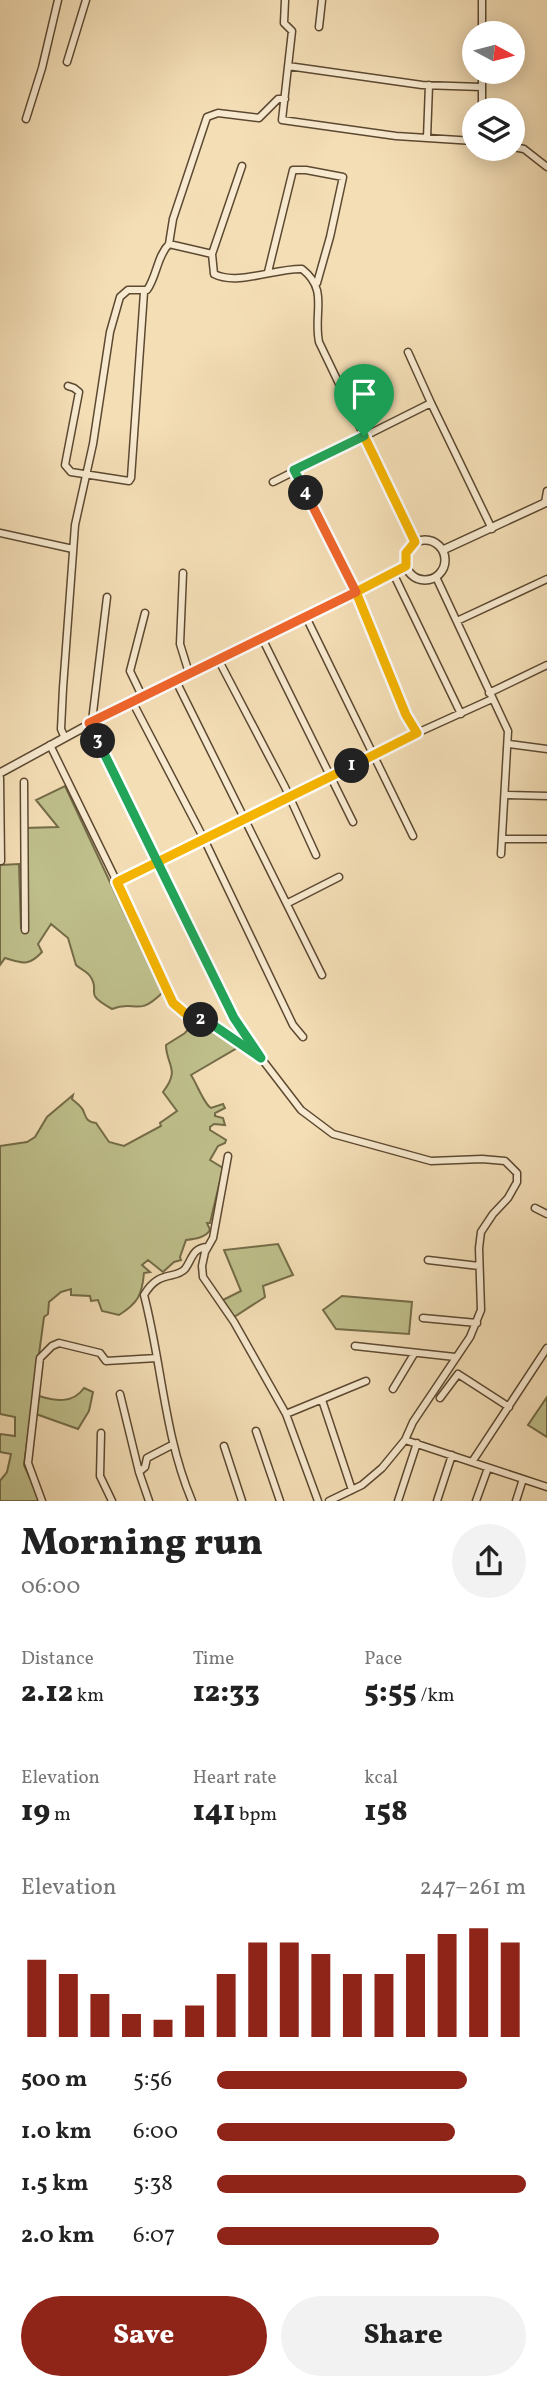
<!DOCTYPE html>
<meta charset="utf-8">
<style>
:root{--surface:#fff;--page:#f2f2f2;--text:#222;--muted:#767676;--accent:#8f2418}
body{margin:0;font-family:Vollkorn,serif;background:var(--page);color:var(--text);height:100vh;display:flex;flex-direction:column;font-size:26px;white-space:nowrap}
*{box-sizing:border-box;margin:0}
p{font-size:23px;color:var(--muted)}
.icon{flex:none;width:38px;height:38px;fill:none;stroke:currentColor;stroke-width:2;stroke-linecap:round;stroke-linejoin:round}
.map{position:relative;height:1501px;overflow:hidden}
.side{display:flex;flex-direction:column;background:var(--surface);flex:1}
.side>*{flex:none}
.needle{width:46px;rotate:97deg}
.tools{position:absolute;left:462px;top:21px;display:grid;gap:14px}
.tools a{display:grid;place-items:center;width:63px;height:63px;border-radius:50%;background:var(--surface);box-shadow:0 4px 18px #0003;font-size:35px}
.pin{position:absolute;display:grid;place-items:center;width:60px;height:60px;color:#fff;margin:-72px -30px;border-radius:50% 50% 50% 0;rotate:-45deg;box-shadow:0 0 7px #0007}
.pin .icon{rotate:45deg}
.km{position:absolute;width:35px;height:35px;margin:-18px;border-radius:50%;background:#222;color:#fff;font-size:19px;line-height:35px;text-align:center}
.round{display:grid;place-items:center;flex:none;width:74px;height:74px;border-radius:37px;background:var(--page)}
.headline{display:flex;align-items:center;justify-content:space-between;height:119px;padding:0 21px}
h1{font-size:38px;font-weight:800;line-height:52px}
.metrics{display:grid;grid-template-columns:repeat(3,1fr);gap:10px;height:119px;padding:7px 21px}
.metrics div{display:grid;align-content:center}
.metrics b{font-size:30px;font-weight:800}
.metrics small{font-size:19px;font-weight:400}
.metrics p{font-size:19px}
.chart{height:196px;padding:14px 21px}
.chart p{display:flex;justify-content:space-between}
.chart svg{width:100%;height:126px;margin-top:7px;stroke:var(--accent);stroke-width:6}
.primary-button{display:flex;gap:14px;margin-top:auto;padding:14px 21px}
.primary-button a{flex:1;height:80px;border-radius:42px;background:var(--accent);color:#fff;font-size:28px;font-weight:800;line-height:80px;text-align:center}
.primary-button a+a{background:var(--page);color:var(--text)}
ul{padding:0 21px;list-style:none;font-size:23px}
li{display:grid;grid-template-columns:112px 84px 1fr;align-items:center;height:52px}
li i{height:18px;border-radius:9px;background:var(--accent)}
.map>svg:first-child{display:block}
.green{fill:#bfc08c;stroke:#746c48;stroke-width:2}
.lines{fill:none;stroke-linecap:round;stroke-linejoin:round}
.minor-casing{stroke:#5c4931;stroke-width:9}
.tertiary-casing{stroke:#5c4931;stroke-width:10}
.minor{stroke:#f8ead0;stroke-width:6}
.tertiary{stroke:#f8ead0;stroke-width:7}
.split-1-casing{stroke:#fff;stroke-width:14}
.split-2-casing{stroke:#fff;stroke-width:14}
.split-3-casing{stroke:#fff;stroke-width:14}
.split-4-casing{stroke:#fff;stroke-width:14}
.split-5-casing{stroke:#fff;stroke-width:14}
.split-1{stroke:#f5b400;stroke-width:9}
.split-2{stroke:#f5b400;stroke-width:9}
.split-3{stroke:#22a559;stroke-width:9}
.split-4{stroke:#f0652b;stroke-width:9}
.split-5{stroke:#22a559;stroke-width:9}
</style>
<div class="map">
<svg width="547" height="1501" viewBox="0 0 547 1501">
<rect width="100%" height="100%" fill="#f4deb6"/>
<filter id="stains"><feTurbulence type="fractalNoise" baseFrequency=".00286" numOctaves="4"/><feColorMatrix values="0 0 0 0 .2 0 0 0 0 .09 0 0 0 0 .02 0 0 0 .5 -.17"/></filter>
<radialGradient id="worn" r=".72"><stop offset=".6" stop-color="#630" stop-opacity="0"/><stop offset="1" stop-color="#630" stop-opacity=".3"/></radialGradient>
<path class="green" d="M65,786L162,993C137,1018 135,999 112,1009C81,992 102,993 90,976C87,971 80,969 76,965L68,938L51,924L38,944L42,952C28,967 23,963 5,958L0,965V865L19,864L21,928L25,930L24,828L58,827L36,800Z
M195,1025L215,1029L237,1048L191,1075C197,1084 204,1104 211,1108L223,1104L225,1108L215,1113V1116L223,1118L225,1125L214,1124L210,1127V1130L226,1140L225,1143L218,1146L210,1160L223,1168L210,1223H207L210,1230C205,1238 195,1239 186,1240L180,1257L181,1260L174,1262L163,1272L148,1260L142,1265L150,1272L144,1273C142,1295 138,1303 119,1315L102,1311L98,1300L91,1301L90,1296L71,1295V1289L61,1292L49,1302L48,1314L44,1317L24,1465L40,1501H0V1481L7,1472L11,1454L0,1452V1436L1,1434L15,1436V1417L0,1414V1146L27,1142L35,1137L47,1117L73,1095L72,1099C75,1102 81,1106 83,1110C86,1117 86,1122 96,1123L109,1142L124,1146L161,1126L160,1123L177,1111L163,1092C181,1069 166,1065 166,1045L185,1033L190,1027Z
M278,1244L293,1275L263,1286L265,1297L234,1317L223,1300L241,1291L224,1250Z
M342,1296L412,1302L409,1334L336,1329L323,1310Z
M84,1388L93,1392L89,1411L78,1429L36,1414L39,1396C55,1401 73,1404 84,1388Z
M547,1397V1437L528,1425Z"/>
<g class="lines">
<defs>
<path id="minor" d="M285,0L284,23L292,31L282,120L396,136L474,141
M319,27L322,0
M482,33V0
M67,62L86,0
M288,66L422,85L482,87
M482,110V72
M26,119L42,68L58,0
M427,138L429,85
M513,147L524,149L547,167
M169,244L173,219L207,117L218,113L259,118L278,99H285
M212,254L242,166
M268,272L293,170H306L343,177L330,237L317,283
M408,352L431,403
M68,386L74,388L79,392L65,465L71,472L129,481L131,478L144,292
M294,470L356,592L406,715L417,733
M273,482L431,403L492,529
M545,503L547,491
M0,533L73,549
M183,573L180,644L189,673
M393,573L461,714
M436,577L508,731L501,854
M306,617L413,836
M457,621L547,579
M262,638L353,822
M218,659L285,787L316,855
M175,679L322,975
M489,693L547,665
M142,696L130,671L145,613
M132,701L204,839L293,1025L303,1037
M92,721L107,597
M89,723L235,1018L261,1058L301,1110L333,1134L431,1161L482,1159L505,1161L517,1173V1182L508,1198L493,1214L481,1232L479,1248L481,1310L470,1337L413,1422L405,1440L382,1468L362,1485L329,1501
M64,736L61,729L63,688L75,525L93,444L110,332L120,297L128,290H147C157,276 157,256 169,244L212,254L214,274C237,286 276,268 302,269C329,290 313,312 319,342L415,542
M509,744L547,749
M50,745L117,882L173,1003L186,1014L216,1027L258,1056
M0,778L1,861
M24,782L25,930
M506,795L547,796
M503,839H547
M117,882L417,733L492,699
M288,903L339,877
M228,1156L213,1238L205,1252L202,1266L203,1277L234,1322L286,1414L318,1501
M535,1208L547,1214
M428,1260L479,1266
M423,1318L477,1323
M355,1346L455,1357
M393,1389L414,1354
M120,1394L139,1472L149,1501
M440,1398L458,1374L509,1407
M322,1400L352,1490
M286,1414L366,1381
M256,1431L280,1501
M101,1433L100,1476L112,1501
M405,1440L547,1487
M224,1446L242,1501
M472,1462L547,1348
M139,1472L145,1467L147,1458L172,1445
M42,1501L28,1463L40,1358L52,1346L59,1343L100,1353L106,1361L157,1358
M192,1501C164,1435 162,1364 144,1295C159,1269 175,1280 185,1269C192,1260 192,1248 207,1247
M398,1501L417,1443
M437,1501L452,1455
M476,1501L488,1468
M516,1501L523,1479"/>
<path id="tertiary" d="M405 560a20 20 0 1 1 40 0a20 20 0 1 1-40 0Z
M443,550L547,502
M0,773L132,701L306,617L406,566"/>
</defs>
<use href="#minor" class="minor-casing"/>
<use href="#tertiary" class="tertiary-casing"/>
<use href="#minor" class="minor"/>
<use href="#tertiary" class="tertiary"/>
</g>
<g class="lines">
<defs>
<path id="split-1" d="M352,766L417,733L406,715L356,592L406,566V553L415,542L364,436"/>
<path id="split-2" d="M201,1020L186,1014L173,1003L117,882L352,766"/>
<path id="split-3" d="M98,741L234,1018L261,1058L216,1027L201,1020"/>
<path id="split-4" d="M98,741L89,723L356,592L306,493"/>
<path id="split-5" d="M306,493L294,470L364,436"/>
</defs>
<use href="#split-1" class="split-1-casing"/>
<use href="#split-2" class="split-2-casing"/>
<use href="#split-3" class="split-3-casing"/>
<use href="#split-4" class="split-4-casing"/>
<use href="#split-5" class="split-5-casing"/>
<use href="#split-1" class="split-1"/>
<use href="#split-2" class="split-2"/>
<use href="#split-3" class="split-3"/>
<use href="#split-4" class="split-4"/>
<use href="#split-5" class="split-5"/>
</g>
<rect width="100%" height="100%" filter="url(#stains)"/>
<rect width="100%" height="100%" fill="url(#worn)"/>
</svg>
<div class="tools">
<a><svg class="needle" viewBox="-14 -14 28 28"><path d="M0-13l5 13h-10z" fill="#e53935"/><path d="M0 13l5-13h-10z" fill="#767676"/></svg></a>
<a><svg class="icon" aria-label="layers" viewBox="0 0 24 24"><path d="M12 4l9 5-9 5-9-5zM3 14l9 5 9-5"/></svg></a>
</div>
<div class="pin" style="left:364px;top:436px;background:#1e9e55"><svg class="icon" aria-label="arrive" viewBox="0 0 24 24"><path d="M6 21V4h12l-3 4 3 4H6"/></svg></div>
<b class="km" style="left:352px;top:766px">1</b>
<b class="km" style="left:201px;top:1020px">2</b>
<b class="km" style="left:98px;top:741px">3</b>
<b class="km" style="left:306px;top:493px">4</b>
</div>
<section class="side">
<div class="headline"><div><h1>Morning run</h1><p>06:00</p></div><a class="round"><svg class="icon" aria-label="share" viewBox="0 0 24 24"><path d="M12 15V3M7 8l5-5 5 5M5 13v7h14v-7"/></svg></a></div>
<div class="metrics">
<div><p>Distance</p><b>2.12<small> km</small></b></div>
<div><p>Time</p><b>12:33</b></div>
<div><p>Pace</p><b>5:55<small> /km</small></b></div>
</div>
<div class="metrics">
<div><p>Elevation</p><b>19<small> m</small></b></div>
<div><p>Heart rate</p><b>141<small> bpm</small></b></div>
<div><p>kcal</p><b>158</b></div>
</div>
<div class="chart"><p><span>Elevation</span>247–261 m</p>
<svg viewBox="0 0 160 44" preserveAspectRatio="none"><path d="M5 44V17M15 44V22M25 44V29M35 44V36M45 44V38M55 44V33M65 44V22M75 44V11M85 44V11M95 44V15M105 44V22M115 44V22M125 44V15M135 44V8M145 44V6M155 44V11"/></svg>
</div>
<ul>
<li><b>500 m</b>5:56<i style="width:81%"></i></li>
<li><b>1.0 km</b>6:00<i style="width:77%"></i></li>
<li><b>1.5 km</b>5:38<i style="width:100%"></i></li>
<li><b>2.0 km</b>6:07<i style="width:72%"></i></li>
</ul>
<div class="primary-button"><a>Save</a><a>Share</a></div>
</section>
